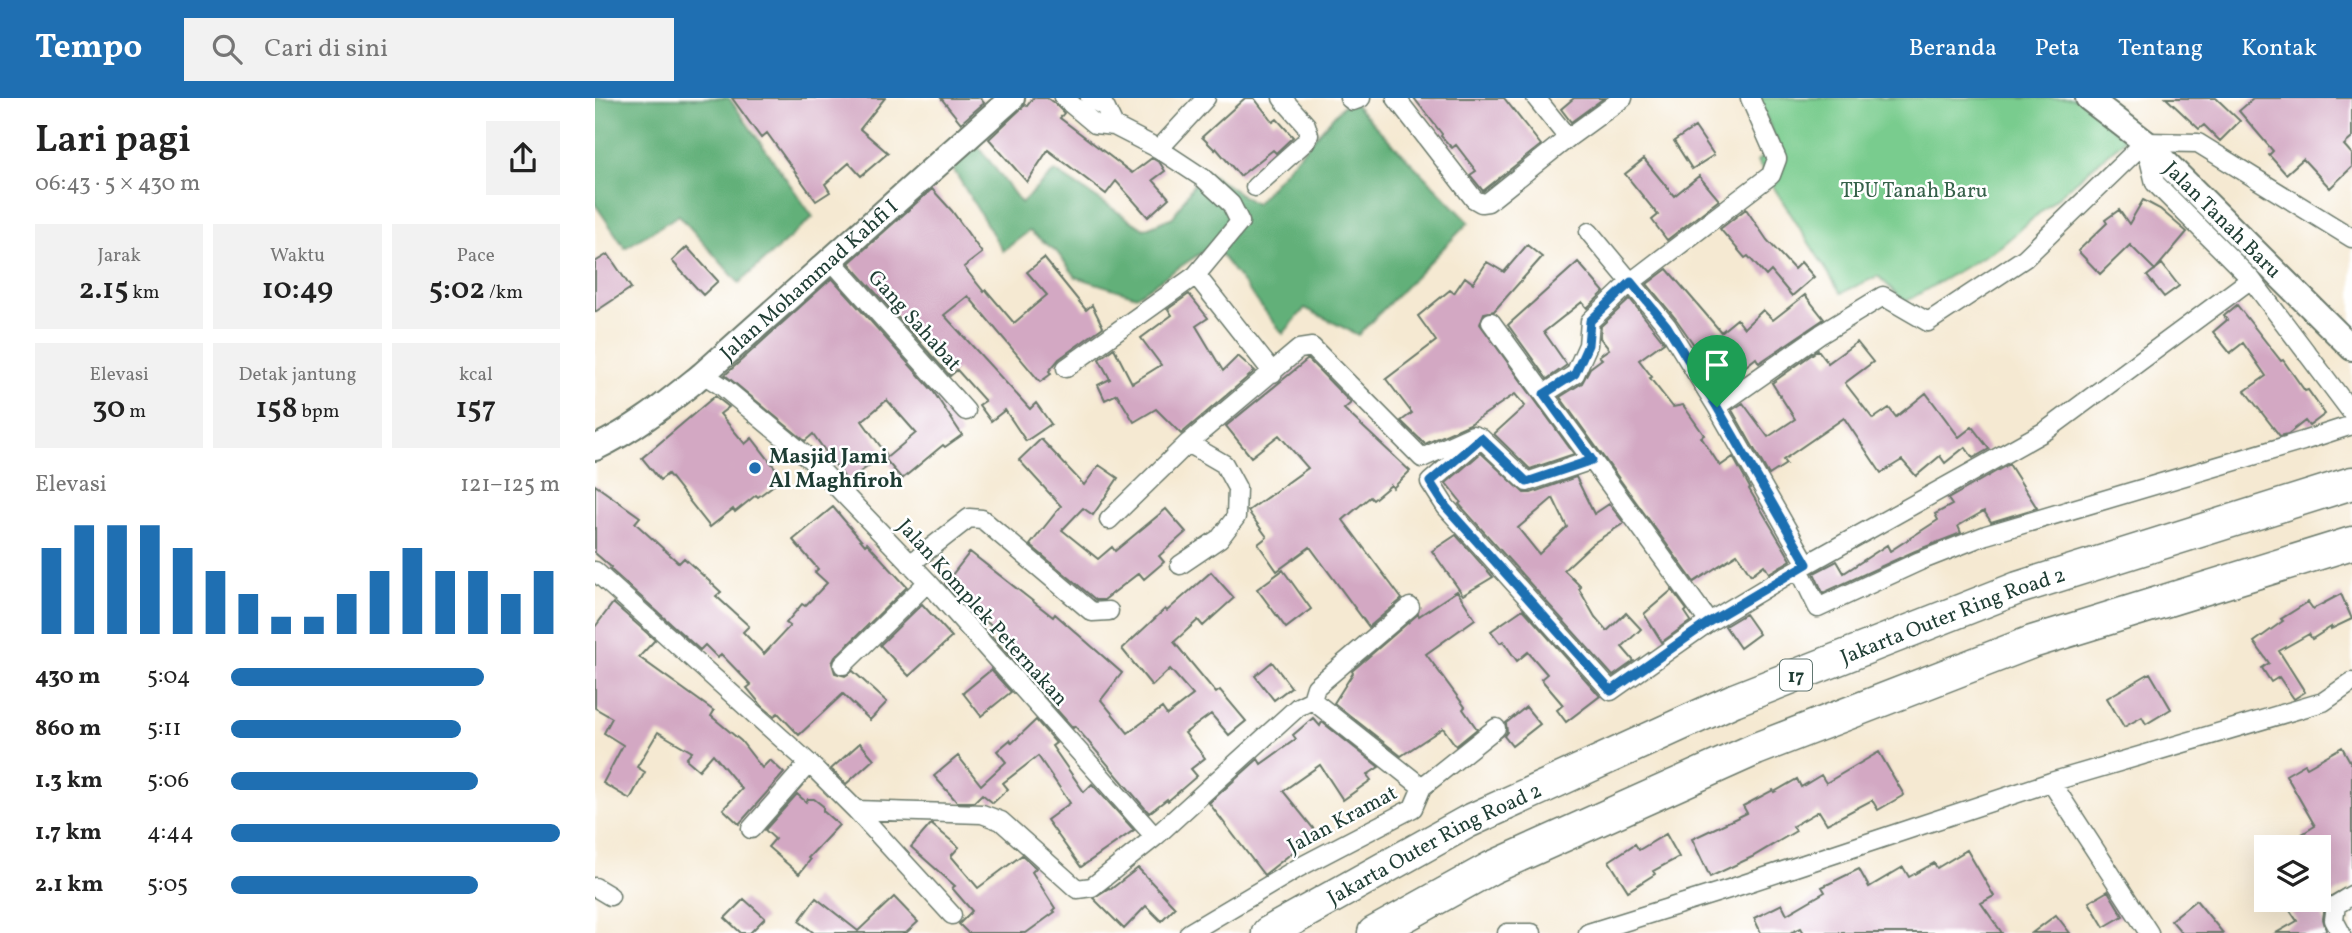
<!DOCTYPE html>
<html lang="id">
<meta charset="utf-8">
<style>
:root{--surface:#fff;--page:#f2f2f2;--text:#222;--muted:#767676;--accent:#1f6fb2}
body{margin:0;font-family:Vollkorn,serif;background:var(--page);color:var(--text);height:100vh;display:flex;flex-direction:column;font-size:26px;white-space:nowrap}
*{box-sizing:border-box;margin:0}
p{font-size:23px;color:var(--muted)}
.icon{flex:none;width:38px;height:38px;fill:none;stroke:currentColor;stroke-width:2;stroke-linecap:round;stroke-linejoin:round}
.map{position:relative;flex:1;overflow:hidden}
.panel{display:flex;flex-direction:column;background:var(--surface);width:595px}
.panel>*{flex:none}
.tools{position:absolute;left:1659px;top:737px;display:grid;gap:14px}
.tools a{display:grid;place-items:center;width:77px;height:77px;border-radius:0px;background:var(--surface);box-shadow:0 7px 28px #0002;font-size:35px}
.pin{position:absolute;display:grid;place-items:center;width:60px;height:60px;color:#fff;margin:-72px -30px;border-radius:50% 50% 50% 0;rotate:-45deg;box-shadow:0 0 7px #0007}
.pin .icon{rotate:45deg}
.round{display:grid;place-items:center;flex:none;width:74px;height:74px;border-radius:0px;background:var(--page)}
.headline{display:flex;align-items:center;justify-content:space-between;height:119px;padding:0 35px}
h1{font-size:38px;font-weight:600;line-height:52px}
.figures{display:grid;grid-template-columns:repeat(3,1fr);gap:10px;height:119px;padding:7px 35px}
.figures div{display:grid;align-content:center;border-radius:0px;background:var(--page);text-align:center}
.figures b{font-size:30px;font-weight:600}
.figures small{font-size:19px;font-weight:400}
.figures p{font-size:19px}
.chart{height:196px;padding:14px 35px}
.chart p{display:flex;justify-content:space-between}
.chart svg{width:100%;height:126px;margin-top:7px;stroke:var(--accent);stroke-width:6}
ul{padding:0 35px;list-style:none;font-size:23px}
li{display:grid;grid-template-columns:112px 84px 1fr;align-items:center;height:52px}
li i{height:18px;border-radius:9px;background:var(--accent)}
header{display:flex;align-items:center;gap:42px;box-sizing:border-box;height:98px;padding:0 35px;background:var(--accent);color:#fff}
header strong{font-size:33px}
nav{display:flex;gap:38px;margin-inline-start:auto;font-size:24px}
.search{width:490px;height:63px;background:var(--page);display:flex;align-items:center;gap:18px;box-sizing:border-box;padding:0 24px;border-radius:0px;color:var(--muted);font-size:26px}
main{display:flex;flex:1;min-height:0}
.map>svg:first-child{display:block}
.green{fill:#79cc8e;stroke:#4c8461;stroke-width:2}
.forest{fill:#62b079;stroke:#407656;stroke-width:2}
.building{fill:#d3a8c3;fill-rule:evenodd}
.lines{fill:none;stroke-linecap:round;stroke-linejoin:round}
.minor-casing{stroke:#6a796b;stroke-width:21}
.secondary-casing{stroke:#6a796b;stroke-width:28}
.motorway-casing{stroke:#6a796b;stroke-width:35}
.minor{stroke:#fff;stroke-width:18}
.secondary{stroke:#fff;stroke-width:24}
.motorway{stroke:#fff;stroke-width:32}
.route-casing{stroke:#fff;stroke-width:14}
.route{stroke:#1f6fb2;stroke-width:9}
.poi-dot{fill:#1f6fb2;stroke:#fff;stroke-width:2.5}
.labels{text-anchor:middle;stroke-width:5;stroke-linejoin:round;paint-order:stroke}
.shield{fill:#fff;stroke:#627771;stroke-width:2}
.shield-label{font-size:19px;font-weight:bold;fill:#1f3d34}
.park-label{font-size:21px;fill:#36614a;stroke:#fff}
.street-label{font-size:21px;fill:#1f3d34;stroke:#fff}
.poi-label{font-size:21px;font-weight:bold;fill:#1f3d34;stroke:#fff;text-anchor:start}
</style>
<header>
<strong>Tempo</strong>
<div class="search"><svg class="icon" aria-label="search" viewBox="0 0 24 24"><circle cx="10" cy="10" r="6"/><path d="M15 15l6 6"/></svg>Cari di sini</div>
<nav><a>Beranda</a><a>Peta</a><a>Tentang</a><a>Kontak</a></nav>
</header>
<main>
<section class="panel">
<div class="headline"><div><h1>Lari pagi</h1><p>06:43 · 5 × 430 m</p></div><a class="round"><svg class="icon" aria-label="share" viewBox="0 0 24 24"><path d="M12 15V3M7 8l5-5 5 5M5 13v7h14v-7"/></svg></a></div>
<div class="figures">
<div><p>Jarak</p><b>2.15<small> km</small></b></div>
<div><p>Waktu</p><b>10:49</b></div>
<div><p>Pace</p><b>5:02<small> /km</small></b></div>
</div>
<div class="figures">
<div><p>Elevasi</p><b>30<small> m</small></b></div>
<div><p>Detak jantung</p><b>158<small> bpm</small></b></div>
<div><p>kcal</p><b>157</b></div>
</div>
<div class="chart"><p><span>Elevasi</span>121–125 m</p>
<svg viewBox="0 0 160 44" preserveAspectRatio="none"><path d="M5 44V14M15 44V6M25 44V6M35 44V6M45 44V14M55 44V22M65 44V30M75 44V38M85 44V38M95 44V30M105 44V22M115 44V14M125 44V22M135 44V22M145 44V30M155 44V22"/></svg>
</div>
<ul>
<li><b>430 m</b>5:04<i style="width:77%"></i></li>
<li><b>860 m</b>5:11<i style="width:70%"></i></li>
<li><b>1.3 km</b>5:06<i style="width:75%"></i></li>
<li><b>1.7 km</b>4:44<i style="width:100%"></i></li>
<li><b>2.1 km</b>5:05<i style="width:75%"></i></li>
</ul>
</section>
<div class="map">
<svg width="1757" height="835" viewBox="0 0 1757 835">
<rect width="100%" height="100%" fill="#fff"/>
<filter id="ink" filterUnits="userSpaceOnUse"><feTurbulence type="fractalNoise" baseFrequency=".0143" numOctaves="2"/><feDisplacementMap in="SourceGraphic" scale="14" xChannelSelector="R" yChannelSelector="G"/><feConvolveMatrix kernelMatrix="1 2 1 2 8 2 1 2 1" color-interpolation-filters="sRGB"/></filter>
<filter id="wash" filterUnits="userSpaceOnUse"><feTurbulence type="fractalNoise" baseFrequency=".00686" numOctaves="4" result="noise"/><feDisplacementMap in="SourceGraphic" scale="28" xChannelSelector="R" yChannelSelector="G"/><feGaussianBlur stdDeviation="1.57" result="paint"/><feColorMatrix in="noise" values="0 0 0 0 0 0 0 0 0 0 0 0 0 0 0 0 0 1.4 0 .05"/><feComposite in="paint" operator="in"/></filter>
<g filter="url(#wash)">
<rect width="100%" height="100%" fill="#f5e9d2"/>
<path class="green" d="M1163,0H1482L1530,41L1406,148L1310,204L1283,178L1246,195L1162,63L1183,47Z"/>
<path class="forest" d="M0,0H134L218,119L144,185L84,117L30,150L0,106Z
M754,1L874,124L763,237L710,210L688,236L618,147L541,198L481,179L461,153L434,133L408,153L352,61L378,41L426,105L460,73L549,131L578,119L608,71L660,106Z"/>
<g id="blocks">
<path class="building" d="M137,0H290L265,31L293,55L266,78L254,65L230,86L235,94L221,103L172,35L166,40Z
M346,0H385L389,5L366,25Z
M438,0H452L459,5L469,15L465,20L537,75L557,60L565,65L570,73L558,82L574,100L553,119L521,83L511,96L453,52L432,84L394,41L430,7L432,8Z
M650,0H659L678,24L682,21L698,39L681,55L678,52L645,78L621,50L620,52L607,39Z
M819,0H909L946,47L888,93L875,77L881,73L861,47L857,50L846,38L847,36Z
M979,0H1009L976,24L966,11Z
M1571,0H1621L1645,23L1625,43L1609,27L1604,31Z
M1659,0H1757V40L1749,47L1757,56V69L1735,90L1708,61L1691,76L1674,57L1678,53L1644,13Z
M1100,29L1119,57L1097,71L1079,43Z
M1049,61L1079,98L1104,78L1124,102L1072,142L1057,122L1063,117L1030,76Z
M337,91L357,113L387,155L369,169L389,194L391,192L419,225L452,197L432,174L449,160L491,212L497,207L508,229L464,261L454,273L456,276L445,284L373,198L349,217L435,311L441,305L456,326L431,343L410,312L396,323L384,307L390,303L362,272L355,278L254,165Z
M1548,102L1565,111L1592,134L1560,172L1535,147L1505,176L1483,153L1512,125L1510,122L1524,112L1534,126Z
M1151,111L1172,142L1199,171L1206,164L1219,179L1197,198L1176,173L1171,178L1153,158L1150,160L1125,131Z
M932,147L947,159L899,213L889,215L885,226L979,356L935,371L899,336L930,308L920,296L875,326L830,346L806,323L817,315L791,281L841,243L823,218L855,192L859,195L870,179L878,185L892,164L909,174Z
M92,149L123,183L108,197L77,163Z
M13,156L36,190L0,214V164Z
M983,164L1009,194L992,210L987,204L949,234L972,267L952,281L913,227Z
M1567,166L1584,188L1569,199L1552,178Z
M1072,171L1126,234L1142,221L1149,230L1168,212L1178,222L1210,197L1229,221L1164,265L1161,260L1127,287L1081,221L1052,186Z
M237,180L338,293L367,337L350,349L348,347L307,381L290,361L321,335L292,302L267,323L291,356L252,383L218,336L210,343L130,277Z
M594,196L613,220L601,228L628,273L643,258L660,273L586,336L561,311L539,324L522,296L510,302L503,287L515,281L504,261L519,250L537,285L566,267L546,240L577,217L573,211Z
M1035,201L1069,244L1044,262L1057,279L1055,280L1078,309L1088,307L1109,337L1106,339L1125,368L1138,359L1155,390L1154,391L1196,462L1174,475L1169,467L1156,477L1142,456L1099,484L965,299L987,285L995,270L1007,261L1004,258L1014,251L1005,240L1006,228Z
M1642,207L1686,263L1688,262L1710,293L1713,292L1730,316L1714,328L1710,323L1693,336L1685,338L1650,293L1671,278L1648,245L1635,255L1618,234L1632,222L1629,218Z
M1262,244L1278,264L1250,285L1278,321L1294,310L1301,319L1331,295L1364,339L1377,329L1394,351L1378,360L1370,349L1350,365L1345,358L1321,378L1307,362L1286,375L1249,320L1188,362L1191,366L1174,377L1137,312L1148,305L1173,339L1200,321L1177,285L1223,252L1233,265Z
M713,261L756,305L749,311L815,373L798,390L796,387L778,402L775,399L748,422L807,501L774,529L715,449L682,473L663,446L672,439L653,413L713,370L684,337L656,359L631,328Z
M120,298L134,309L125,316L150,346L157,340L188,380L163,399L161,397L140,414L138,411L115,429L73,376L65,382L47,360Z
M446,341L489,387L504,367L523,380L498,417L488,410L467,432L503,461L517,449L520,453L571,411L591,434L564,458L569,464L549,481L544,475L509,502H501L435,447L466,408L424,362Z
M886,355L929,395H936L981,379L999,416L1014,406L1029,425L997,446L969,472L986,489L984,491L1000,519L1012,533L1031,515L1046,531L1027,549L1039,563L1018,578L864,406L866,404L851,385ZM958,400L972,429L944,456L923,430Z
M1414,366L1442,410L1396,424L1389,413L1363,428L1366,435L1320,453L1228,495L1219,475L1242,463L1249,475L1292,447L1295,453L1343,422L1340,416L1357,407L1353,401Z
M0,387L45,419L40,425L84,465L89,460L126,494L121,498L154,528L148,534L169,556L195,528L191,525L207,506L210,508L232,485L220,474L223,471L198,442L238,409L270,447L272,445L312,489L240,559L237,565L240,575L250,578L258,573L292,604L275,622L248,596L204,637L183,615L179,618L167,608L152,590L156,587L126,556L123,560L110,547L105,552L15,471L16,469L0,455Z
M861,437L898,479L868,497L837,453Z
M375,454L458,519L460,516L527,575L506,602L533,635L567,610L572,617L598,597L575,571L557,588L527,551L570,511L572,513L616,474L639,500L608,528L603,522L579,544L621,595L625,592L651,623L634,637L616,616L590,635L610,660L596,671L602,678L573,703L572,701L554,715L480,628L478,630L392,533L397,528L371,510L350,486Z
M688,472L716,511L691,530L662,491Z
M1077,492L1092,512L1090,514L1096,523L1067,544L1049,516Z
M862,493L880,521L831,556L870,609L868,611L882,631L861,648L848,630L806,658L739,605L758,575L757,573L823,516L824,518Z
M1746,496L1757,521L1736,531V529L1717,541L1714,536L1684,553L1710,594L1699,601L1684,579L1676,584L1667,570L1674,565L1659,544L1688,523L1686,521L1713,504L1718,511Z
M18,505L60,542L44,559L119,613L116,618L146,643L167,670L175,662L189,675L144,726L128,711L147,691L118,656L104,672L91,661L97,654L63,634L42,669L50,674L35,701L8,685L28,647L9,635L17,620L0,610V529Z
M327,506L357,539L314,578L285,547Z
M928,511L1005,598L971,624L962,612L968,607L946,581L952,576L933,554L922,563L908,543L905,545L896,533Z
M1150,516L1164,536L1145,550L1130,528Z
M677,564L696,589L679,602L660,578Z
M396,572L416,594L386,618L368,595Z
M1555,575L1576,611L1551,626L1547,619L1529,629L1512,600Z
M931,609L945,626L917,648L909,638L912,634L911,625Z
M718,620L725,628L727,624L784,669L772,677L776,682L748,702L725,667L688,693L722,735L669,777L614,705L663,661L666,666L701,641L698,637Z
M441,622L461,645L457,648L489,694L497,686L539,732L486,769L452,722L475,705L443,658L408,685L413,691L398,705L387,696L379,704H362L339,678L363,658L386,687L411,664L402,653L415,642L417,645Z
M265,645L279,661L251,686L236,671Z
M1747,649L1757,667V786L1731,801L1728,821L1731,832L1726,835H1681L1702,823L1694,811L1710,802H1724V749H1715L1707,736L1720,728L1691,677L1710,666L1712,669Z
M1284,654L1309,697L1283,712L1277,702L1232,726L1224,713L1198,728L1201,733L1157,759L1115,779L1097,741L1152,715L1148,708L1178,692L1179,694L1202,681L1206,689L1226,677L1231,685Z
M202,696L211,704L213,701H219L228,708V713L244,727L213,760L215,762L204,776L173,749L180,741L170,732Z
M336,726L364,749L356,758L383,790L427,757L441,770L437,774L460,810L458,812L460,814L431,835H373L364,826L377,813L357,790L360,788L316,749Z
M1071,736L1084,759L1058,773L1060,776L1033,793L1014,763L1040,746L1044,752Z
M1372,752L1399,798L1386,805L1407,835H1209L1206,830L1195,835H1166L1159,820L1187,806L1192,816L1230,794L1227,789L1264,771L1274,789L1308,769L1314,779L1339,765L1342,770Z
M543,770L580,809L566,823L551,808L529,831L498,800L514,790L516,791Z
M1513,793L1528,818L1509,829L1494,804Z
M299,799L323,824L311,835H219L204,823L221,800L263,833Z
M149,801L170,820L155,835H146L130,820Z
M1601,802L1628,835H1587L1576,822Z
M1461,817L1475,835H1437Z"/>
</g>
</g>
<g filter="url(#ink)">
<use href="#blocks" fill-opacity="0" stroke="#6a796b" stroke-width="2"/>
<g class="lines">
<defs>
<path id="minor" d="M469,0L500,26L519,28L564,51L608,80L636,106L645,124L601,177L678,275
M495,0L510,9L519,28
M754,0L758,3L766,0
M801,0L879,101L886,105L893,104L973,40
M941,0L973,40L1028,0
M1550,44L1560,85L1656,181L1757,315
M564,51L611,0
M660,89L710,44L714,37L711,27L687,0
M994,134L1072,228L1122,309L1212,466
M236,162L371,313
M896,224L997,362
M471,270L601,177
M108,276L128,289L216,362L333,484L560,739
M949,296L980,276L993,247L995,223L1036,184L1176,77L1182,61L1155,0
M1122,309L1226,236L1288,198L1333,224L1430,160L1550,44L1603,45L1757,140
M886,340L835,384L851,409L1016,593L1114,524L1189,479L1452,332L1656,181
M514,422L593,345L704,251L717,249L827,360L878,337L886,340L932,384L997,362L1114,524
M315,466L374,420L387,421L497,514L514,513
M585,467L625,440L641,419L642,390L629,366L593,345
M1204,471L1223,510L1325,463L1391,437L1708,343L1757,327
M0,473L214,665L261,712L387,716L406,723L482,791L497,789L560,739L703,609L717,602L827,689L818,710L703,770L594,835
M248,567L333,484
M717,602L721,589L815,509
M1456,684L1554,835
M827,689L901,630
M261,712L357,817
M156,731L214,665
M0,789L15,798
M912,835H937
M993,835L1134,791L1456,684L1728,604L1757,584
M1746,835L1739,822L1741,807L1757,797"/>
<g id="secondary">
<path id="s1" d="M1493,0L1550,44L1757,250"/>
<path id="s2" d="M0,350C41,331 73,304 108,276L417,0"/>
</g>
<g id="motorway">
<path id="s3" d="M673,835L872,724L1139,602L1423,490L1757,385"/>
<path d="M779,835L896,770L1161,651L1437,544L1757,445"/>
</g>
</defs>
<use href="#minor" class="minor-casing"/>
<use href="#secondary" class="secondary-casing"/>
<use href="#motorway" class="motorway-casing"/>
<use href="#minor" class="minor"/>
<use href="#secondary" class="secondary"/>
<use href="#motorway" class="motorway"/>
</g>
</g>
<g class="lines" filter="url(#ink)">
<defs>
<path id="route" d="M1036,184L1072,228L1122,309L1212,466L1114,524L1016,593L851,409L835,384L886,340L932,384L997,362L949,296L980,276L993,247L995,223Z"/>
</defs>
<use href="#route" class="route-casing"/>
<use href="#route" class="route"/>
</g>
<circle class="poi-dot" cx="160" cy="370" r="7"/>
<g class="labels">
<rect class="shield" x="1185" y="561.5" width="32" height="31" rx="5"/>
<g class="shield-label">
<text x="1201" y="584">17</text>
</g>
<g class="park-label">
<text x="1319" y="99">TPU Tanah Baru</text>
</g>
<g class="street-label">
<text dy="7" stroke="none"><textPath href="#s1" startOffset="182">Jalan Tanah Baru</textPath></text>
<text dy="7" stroke="none"><textPath href="#s2" startOffset="273">Jalan Mohammad Kahfi I</textPath></text>
<text transform="translate(320 222) rotate(48)" y="7">Gang Sahabat</text>
<text transform="translate(388 514) rotate(48)" y="7">Jalan Komplek Peternakan</text>
<text dy="7" stroke="none"><textPath href="#s3" startOffset="756">Jakarta Outer Ring Road 2</textPath></text>
<text transform="translate(747 721) rotate(-28)" y="7">Jalan Kramat</text>
<text dy="7" stroke="none"><textPath href="#s3" startOffset="189">Jakarta Outer Ring Road 2</textPath></text>
</g>
<g class="poi-label">
<text x="174" y="365">Masjid Jami<tspan x="174" dy="24">Al Maghfiroh</tspan></text>
</g>
</g>
</svg>
<div class="tools">
<a><svg class="icon" aria-label="layers" viewBox="0 0 24 24"><path d="M12 4l9 5-9 5-9-5zM3 14l9 5 9-5"/></svg></a>
</div>
<div class="pin" style="left:1122px;top:309px;background:#1e9e55"><svg class="icon" aria-label="arrive" viewBox="0 0 24 24"><path d="M6 21V4h12l-3 4 3 4H6"/></svg></div>
</div>
</main>
